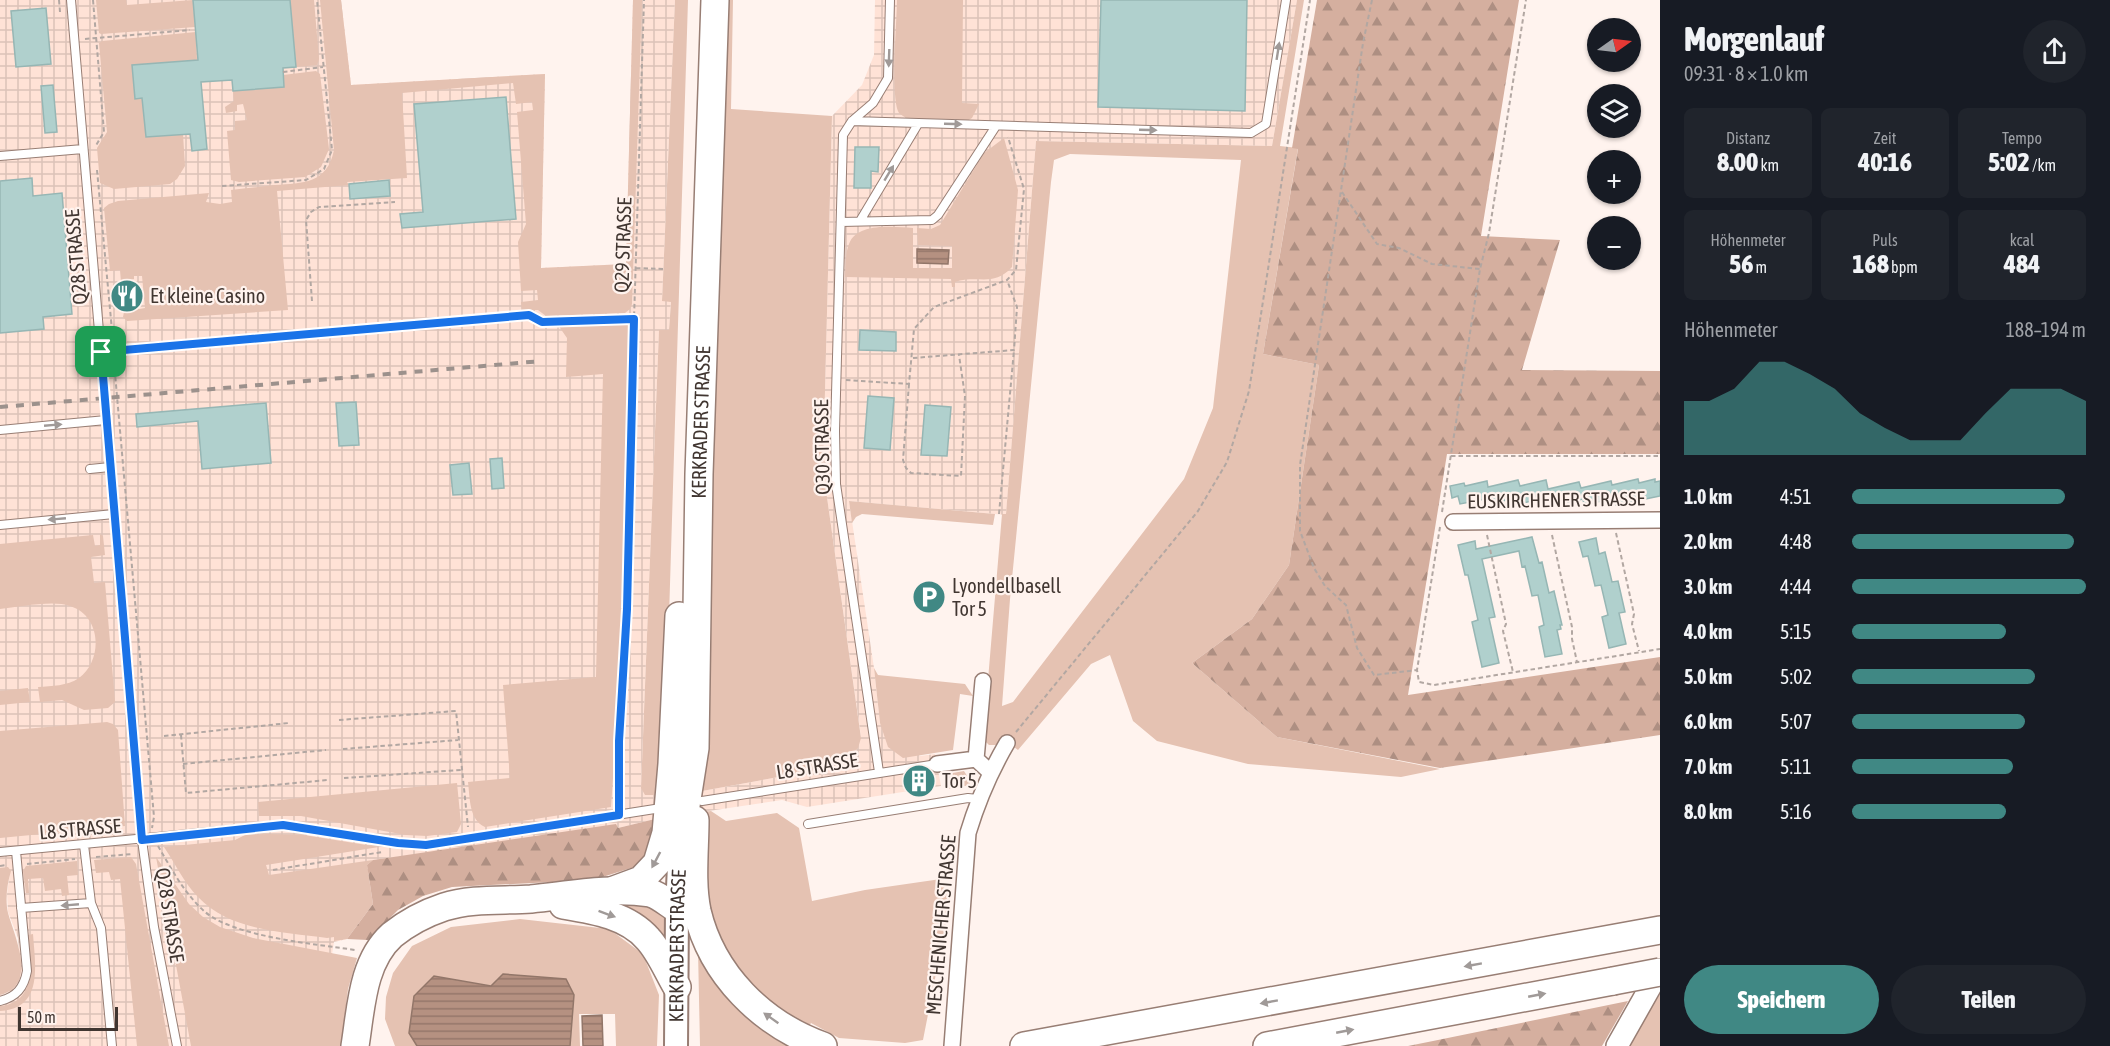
<!DOCTYPE html>
<html lang="de">
<meta charset="utf-8">
<style>
:root{--surface:#171b24;--page:#20242c;--text:#f1f3f6;--muted:#9ea1a6;--accent:#408884}
body{margin:0;font-family:"Asap Condensed",sans-serif;background:var(--page);color:var(--text);height:100vh;display:flex;flex-direction:column;font-size:22px;white-space:nowrap}
*{box-sizing:border-box;margin:0}
p{font-size:20px;color:var(--muted)}
.icon{flex:none;width:33px;height:33px;fill:none;stroke:currentColor;stroke-width:2;stroke-linecap:round;stroke-linejoin:round}
.map{position:relative;flex:1;overflow:hidden}
.sheet{display:flex;flex-direction:column;background:var(--surface);width:450px}
.sheet>*{flex:none}
.needle{width:39px;rotate:76deg}
.fabs{position:absolute;left:1587px;top:18px;display:grid;gap:12px}
.fabs a{display:grid;place-items:center;width:54px;height:54px;border-radius:50%;background:var(--surface);box-shadow:0 2px 4px #0004;font-size:30px}
.scale{position:absolute;left:18px;bottom:15px;width:100px;box-sizing:border-box;padding-left:6px;border:3px solid #413631;border-top:0;font-size:16px;line-height:21px;white-space:nowrap;color:#413631;-webkit-text-stroke:4px #fff3ee;paint-order:stroke}
.pin{position:absolute;display:grid;place-items:center;width:51px;height:51px;color:#fff;margin:-26px;border-radius:12px;box-shadow:0 3px 9px #0006}
.round{display:grid;place-items:center;flex:none;width:63px;height:63px;border-radius:32px;background:var(--page)}
.overview{display:flex;align-items:center;justify-content:space-between;height:102px;padding:0 24px}
h1{font-size:33px;font-weight:800;line-height:45px}
.stats{display:grid;grid-template-columns:repeat(3,1fr);gap:9px;height:102px;padding:6px 24px}
.stats div{display:grid;align-content:center;border-radius:9px;background:var(--page);text-align:center}
.stats b{font-size:26px;font-weight:800}
.stats small{font-size:16px;font-weight:400}
.stats p{font-size:16px}
.chart{height:168px;padding:12px 24px}
.chart p{display:flex;justify-content:space-between}
.chart svg{width:100%;height:108px;margin-top:6px;fill:var(--accent);opacity:.7}
.action{display:flex;gap:12px;margin-top:auto;padding:12px 24px}
.action a{flex:1;height:69px;border-radius:36px;background:var(--accent);color:#fff;font-size:24px;font-weight:800;line-height:69px;text-align:center}
.action a+a{background:var(--page);color:var(--text)}
ul{padding:0 24px;list-style:none;font-size:20px}
li{display:grid;grid-template-columns:96px 72px 1fr;align-items:center;height:45px}
li i{height:15px;border-radius:8px;background:var(--accent)}
main{display:flex;flex:1;min-height:0}
.map>svg:first-child{display:block}
.industrial{fill:url(#industrial-grid)}
.green{fill:#e5c2b2;fill-rule:evenodd}
.forest{fill:url(#forest-firs)}
.water{fill:url(#water-rules);stroke:#927669;stroke-width:1.5}
.building{fill:#b0d0cd;stroke:#96b6b4;stroke-width:1.5}
.lines{fill:none;stroke-linecap:round;stroke-linejoin:round}
.lane-casing{stroke:#987e74;stroke-width:10}
.street-casing{stroke:#987e74;stroke-width:18}
.secondary-casing{stroke:#987e74;stroke-width:24}
.primary-casing{stroke:#987e74;stroke-width:26}
.highway-casing{stroke:#987e74;stroke-width:30}
.path{stroke:#b2a7a2;stroke-width:2;stroke-dasharray:4.5 3;stroke-linecap:butt}
.lane{stroke:#fff;stroke-width:8}
.street{stroke:#fff;stroke-width:15}
.secondary{stroke:#fff;stroke-width:21}
.primary{stroke:#fff;stroke-width:22}
.highway{stroke:#fff;stroke-width:27}
.rail{stroke:#9c918c;stroke-width:4;stroke-dasharray:8 8;stroke-linecap:butt}
.highway-bridge-casing{stroke:#987e74;stroke-width:30;stroke-linecap:butt}
.highway-bridge{stroke:#fff;stroke-width:27}
.oneway{fill:#a09a98}
.route-casing{stroke:#fff;stroke-width:12}
.route{stroke:#1a73e8;stroke-width:8}
.labels{text-anchor:middle;stroke-width:4.5;stroke-linejoin:round;paint-order:stroke}
.street-label{font-size:20px;fill:#413631;stroke:#fff3ee}
.poi-label{font-size:20px;fill:#413631;stroke:#fff3ee;text-anchor:start}
</style>
<main>
<div class="map">
<svg width="1660" height="1046" viewBox="0 0 1660 1046">
<defs>
<pattern id="industrial-grid" width="8" height="8" patternUnits="userSpaceOnUse" patternTransform="scale(1.5)"><rect width="8" height="8" fill="#ffe2d6"/><path d="M0 4h8M4 0v8" fill="none" stroke="#dcc2b8"/></pattern>
<pattern id="forest-firs" width="22" height="20" patternUnits="userSpaceOnUse" patternTransform="scale(1.5)"><rect width="22" height="20" fill="#d5af9f"/><path d="M5 1l3.5 6h-7zM16 11l3.5 6h-7z" fill="#ae8f82"/></pattern>
<pattern id="water-rules" width="6" height="5" patternUnits="userSpaceOnUse" patternTransform="scale(1.5)"><rect width="6" height="5" fill="#b59181"/><path d="M0 2.5h6" fill="none" stroke="#95776a"/></pattern>
</defs>
<rect width="100%" height="100%" fill="#fff3ee"/>
<path class="industrial" d="M0,0H341L351,85L545,74L541,268L626,264L633,0H675L662,300L671,301L669,330L659,331L641,787L646,795H662L702,791L834,767L861,737L823,469L832,116L862,85L874,55L875,0H1297L1272,146L1036,141L1006,515L849,501L874,668L880,723L920,756L935,754L941,786L807,807L782,800L655,819L618,828L373,860L347,939L334,942L317,1046H0V995L7,994L21,974L18,938L8,912L7,894L10,871L8,868H0Z"/>
<path class="green" d="M96,0H126L127,5L193,0L195,27L101,34L99,33Z
M290,0H314L319,59L317,65L296,67Z
M320,0H341L351,85L545,74L541,268L626,264L633,0H642L632,304L630,309L625,313L546,316L538,310H522L521,302L538,300L537,290L521,291L518,242L526,224L517,112L533,110L532,102L516,104L513,83L402,93L407,178L347,182L349,185L277,191L288,310L127,321L123,317L124,312L145,308L142,276H134V279L121,282L120,270L110,271L104,208L109,204L118,201L209,193L206,202L220,204L232,202L231,190C246,188 260,187 275,185C303,183 327,184 334,150Z
M675,0H688L664,779L662,795H645L641,788L659,330H669L671,302L662,301Z
M726,0H733L731,109L832,116L823,469L861,738L858,748L834,767L702,791Z
M897,0H963L962,103L979,104L972,118L965,122L907,118C906,118 900,114 899,113C890,99 897,20 897,0Z
M1297,0H1304L1280,146L1298,148L1263,354L1319,365L1289,565L1252,619L1192,663L1277,737L1440,769L1401,777L1248,764L1157,741L1133,721L1110,655L1091,664L1018,750L1002,738L996,745H989L983,739L1001,526L1002,514H1006L1036,141L1272,146ZM1070,154L1241,160L1213,408L1184,479L1013,702L1002,706L1010,599L1051,182L1054,160Z
M196,32L197,60L132,65L135,98H142L146,137L183,134L185,166L177,179L170,184L114,189L100,183L97,148L107,132L99,43L102,41Z
M316,71L320,74L329,149L321,167L305,177L239,182L231,180L227,131L235,130V121L247,120L243,104L237,105V111L226,113L225,107L234,101L233,91L284,87L283,75Z
M1004,138L1018,190L1012,267C993,288 978,274 955,282V287H952L951,279L845,277C846,267 845,254 849,244C857,222 895,227 913,228V268H952V246L918,245L917,228L931,229L940,225L984,153Z
M626,322L631,326L620,676L611,807L485,827C469,820 470,798 468,782L510,778L503,685L596,677L603,374L566,377L567,338L558,325Z
M849,501L995,514L993,525L862,514L856,517L852,523Z
M100,534L103,536L105,555L91,557L94,583L105,582L115,702L108,708L84,710L62,700L40,702L38,687C52,686 67,686 79,678C103,660 102,616 70,606C53,600 19,607 0,609V544L93,535L95,546L100,545Z
M874,668L878,675L965,684L973,696L960,694L953,750L903,758L888,747L880,723Z
M28,688L30,702L0,705V691Z
M107,722L113,724L118,730L125,826L0,838V731Z
M964,771L969,779L970,785L949,789L947,774Z
M457,783L461,824L457,832L427,836L406,835L301,816H259L258,802Z
M711,811L726,821L777,813L799,828L812,901L865,890L941,879L950,902L923,1040L905,1043L839,1038L811,1023L807,1029L775,1013L722,954L703,899L702,812Z
M269,834L304,835L379,847L266,865L269,875L373,860L367,865L373,904L347,939L334,941V937L327,938C283,932 230,931 198,897C184,883 175,863 164,847L235,840L245,835Z
M131,857L136,864L169,1046H137L120,879L111,880L109,872L96,873L94,860Z
M156,857L189,904L203,917L220,927L253,938L357,958L348,989L341,1046H191Z
M77,861L78,875L67,876L69,895L62,896L61,889L45,891L43,878L28,879L29,893H26L23,871L26,866Z
M8,867L11,871C7,884 5,900 8,913C15,938 38,985 0,995V868Z
M603,898L667,909V944Z
M520,919L609,929L643,954L659,995L657,1046H616L615,1014H579L580,1046H570L574,995L492,986L434,976L409,1033L417,1046H395L385,1019L386,997L393,973L412,946L451,927Z
M33,934C35,964 44,1009 0,1011V1006C38,1002 30,962 28,935Z
M698,950L799,1046H700Z
M1660,994V1046H1627Z"/>
<path class="forest" d="M1317,0H1519L1481,236L1560,240L1522,370L1660,371V454H1447L1408,695L1660,657V735L1440,768L1277,737L1192,663L1252,619L1289,565L1319,365L1263,354L1298,149L1292,148Z
M655,819L653,838L646,856L640,865L631,868L593,880L452,887L423,896L398,910L368,940L347,939L373,904L367,865L373,860L616,824L618,828Z
M1628,1001L1602,1046H1408L1433,1041Z"/>
<path class="water" d="M917,249L949,250L948,264L917,263Z
M503,974L566,979L574,995L570,1046H417L409,1033L414,996L434,976L491,986Z
M602,1015L603,1046H583L582,1016Z"/>
<path class="building" d="M193,0H290L296,67L283,68L284,87L233,91L232,80L201,82L207,149L192,151L190,134L146,137L142,98L135,99L132,65L198,60Z
M1101,0H1247L1245,111L1098,107Z
M46,8L51,64L16,67L11,11Z
M53,85L57,132L45,133L41,86Z
M506,97L516,219L402,228L400,214L423,212L414,104Z
M855,147H879L878,172L871,171V188H854Z
M32,178L33,196L62,193L72,314L43,317L44,329L0,333V181Z
M389,180L390,196L350,199L349,184Z
M138,288L139,303L124,304L123,289Z
M860,330L896,332V351L859,350Z
M868,396L894,398L890,450L864,448Z
M356,402L359,445L339,446L336,403Z
M266,403L271,463L202,469L198,421L137,427L136,414Z
M925,405L951,407L947,456L921,455Z
M502,458L504,488L492,489L490,459Z
M469,463L472,494L453,495L450,465Z
M1638,479L1639,483L1655,479V482L1660,481V496L1616,505L1615,498L1584,505L1583,499L1552,506L1550,497L1523,503L1522,497L1492,503L1491,498L1460,504L1458,496L1452,498L1450,486L1464,483L1465,486L1487,481L1488,487L1518,480L1520,486L1546,480L1548,489L1579,482L1581,488L1611,481L1612,485Z
M1532,537L1539,563L1542,562L1549,593L1554,591L1562,625H1560L1561,629L1557,630L1562,654L1545,657L1539,627L1544,625L1538,595L1532,596L1525,566L1522,567L1519,551L1482,559L1495,617L1489,618L1499,663L1482,667L1472,622L1478,620L1468,575H1465L1458,545L1475,541L1476,549Z
M1596,538L1599,554L1605,552L1612,582L1618,581L1625,612L1619,613L1626,644L1609,648L1602,617L1608,615L1601,585L1595,586L1588,556L1583,557L1579,542Z"/>
<g class="lines">
<defs>
<path id="lane" d="M71,0L142,840L154,927L177,1046
M852,121L1251,133L1266,124L1286,0
M0,156L83,149
M860,221L918,124
M841,222L932,220L938,215L996,126
M101,352L529,315L542,322
M0,430L106,420
M90,469L110,467
M0,525L114,514
M879,772L836,484L835,431L843,135L852,121L873,103L888,78L890,0
M702,801L937,764
M808,824L968,798L978,799
M0,852L283,825L398,843L426,845L661,808
M91,903L101,928L112,1046
M21,908L91,903L84,845
M0,1001C16,997 24,988 27,971L16,851"/>
<path id="street" d="M1453,522L1660,520
M983,681L976,759L990,772
M937,764L976,759
M952,1046L968,833C978,800 990,772 1007,743"/>
<path id="secondary" d="M1617,1046L1660,970"/>
<g id="primary">
<path id="s1" d="M676,1046L677,909L680,844"/>
</g>
<g id="highway">
<path d="M695,820C695,849 691,882 697,911C712,975 762,1024 823,1046"/>
<path id="s2" d="M680,844L695,748L699,474L715,0"/>
<path d="M614,890L641,880L657,863L666,833L672,764L679,616"/>
<path d="M563,905C593,910 627,915 648,939C660,952 668,972 677,987"/>
<path d="M355,1046C361,1009 362,962 392,935C407,923 426,913 444,907C472,898 503,901 531,899C571,895 610,887 650,893C659,895 669,904 677,909"/>
<path d="M1024,1046L1660,930"/>
<path d="M1267,1046L1613,981"/>
</g>
</defs>
<use href="#lane" class="lane-casing"/>
<use href="#street" class="street-casing"/>
<use href="#secondary" class="secondary-casing"/>
<use href="#primary" class="primary-casing"/>
<use href="#highway" class="highway-casing"/>
<path class="path" d="M59,0L60,12
M93,0L104,132L95,147
M1372,0L1363,43L1300,465V531L1314,568L1325,586L1346,605L1357,648L1374,675L1417,670
M85,39L190,30
M283,72L323,67
M97,170L113,341
M222,186L306,180L324,169L332,150L317,0
M1342,192L1377,244L1399,248L1432,264L1480,269
M636,268L663,269
M109,298L123,297
M312,301L306,220L311,212L319,207L395,202
M552,322L634,319
M913,358L1014,350L1017,307L1007,280
M114,362L154,817L152,828
M846,380L909,384L914,329L934,307L1007,280L1016,270L1024,189L1008,137
M909,384L903,460L906,468L911,473L961,476L965,396L959,355
M1451,456H1660
M1442,512L1480,269L1489,233L1526,0
M999,514L1014,350
M1440,527L1417,670L1419,682L1434,685L1660,649
M1616,533L1634,614L1632,624L1639,651
M1487,535L1506,624L1503,631L1513,672
M1552,535L1572,627V639L1577,662
M339,720L456,711L468,827
M1016,732L1198,511L1227,462L1249,391L1310,0
M181,735L186,793L328,780
M164,736L289,723
M343,749L458,740
M183,764L326,750
M344,778L461,770
M618,803L619,741L628,609L634,319L644,0
M158,846C171,868 184,893 204,911C233,937 316,944 355,950
M96,857L132,854
M27,864L75,859
M0,866L7,865
M273,870L382,852
M164,917L169,944"/>
<use href="#lane" class="lane"/>
<use href="#street" class="street"/>
<use href="#secondary" class="secondary"/>
<use href="#primary" class="primary"/>
<use href="#highway" class="highway"/>
<path class="rail" d="M0,407L542,361"/>
<defs>
<path id="highway-bridge" d="M1613,981L1660,972"/>
</defs>
<use href="#highway-bridge" class="highway-bridge-casing"/>
<use href="#highway-bridge" class="highway-bridge"/>
</g>
<defs><path id="oneway-solid" d="M-6-.8H1V-3.2L6.5 0L1 3.2V.8H-6Z" transform="scale(1.5)"/></defs>
<g class="oneway">
<use href="#oneway-solid" transform="translate(1278 51) rotate(-81)"/>
<use href="#oneway-solid" transform="translate(889 58) rotate(92)"/>
<use href="#oneway-solid" transform="translate(953 124) rotate(2)"/>
<use href="#oneway-solid" transform="translate(1148 130) rotate(2)"/>
<use href="#oneway-solid" transform="translate(889 173) rotate(-59)"/>
<use href="#oneway-solid" transform="translate(53 425) rotate(-5)"/>
<use href="#oneway-solid" transform="translate(57 519) rotate(175)"/>
<use href="#oneway-solid" transform="translate(656 860) rotate(118)"/>
<use href="#oneway-solid" transform="translate(70 905) rotate(175)"/>
<use href="#oneway-solid" transform="translate(607 914) rotate(20)"/>
<use href="#oneway-solid" transform="translate(1473 965) rotate(170)"/>
<use href="#oneway-solid" transform="translate(1537 995) rotate(-11)"/>
<use href="#oneway-solid" transform="translate(1269 1002) rotate(170)"/>
<use href="#oneway-solid" transform="translate(771 1018) rotate(-145)"/>
<use href="#oneway-solid" transform="translate(1345 1031) rotate(-11)"/>
</g>
<g class="lines">
<defs>
<path id="route" d="M529,315L542,322L634,319L627,609L619,741V815L426,845L398,843L283,825L142,840L101,352Z"/>
</defs>
<use href="#route" class="route-casing"/>
<use href="#route" class="route"/>
</g>
<defs>
<symbol id="restaurant-disc" viewBox="-11 -11 22 22"><circle r="9.5" fill="#408884" stroke="#fff3ee"/><path d="M-5-6h1v4h1v-4h1v4h1v-4h1v5L-1.5 .5V6h-2V.5L-5-1ZM5-6V6H3V1.5H1.5Q1.5-4 5-6Z" fill="#fff"/></symbol>
<symbol id="parking-disc" viewBox="-11 -11 22 22"><circle r="9.5" fill="#408884" stroke="#fff3ee"/><path d="M-3.5-5.5H1a3.5 3.5 0 0 1 0 7H-1V5.5H-3.5ZM-1-3.4V-.6H.8a1.4 1.4 0 0 0 0-2.8Z" fill="#fff"/></symbol>
<symbol id="building-disc" viewBox="-11 -11 22 22"><circle r="9.5" fill="#408884" stroke="#fff3ee"/><path d="M-4-6H4V6H1V3H-1V6H-4ZM-2.5-4.3h1.7v1.8h-1.7ZM.8-4.3h1.7v1.8H.8ZM-2.5-1h1.7V.8h-1.7ZM.8-1h1.7V.8H.8Z" fill="#fff"/></symbol>
</defs>
<g fill-rule="evenodd">
<use href="#restaurant-disc" x="108" y="277" width="38" height="38"/>
<use href="#parking-disc" x="910" y="578" width="38" height="38"/>
<use href="#building-disc" x="900" y="762" width="38" height="38"/>
</g>
<g class="labels">
<g class="street-label">
<text transform="translate(623 245) rotate(-88)" y="7">Q29 STRASSE</text>
<text transform="translate(76 257) rotate(-95)" y="7">Q28 STRASSE</text>
<text dy="7" stroke="none"><textPath href="#s2" startOffset="423">KERKRADER STRASSE</textPath></text>
<text transform="translate(822 447) rotate(-91)" y="7">Q30 STRASSE</text>
<text transform="translate(1556 500) rotate(-1)" y="7">EUSKIRCHENER STRASSE</text>
<text transform="translate(817 766) rotate(-9)" y="7">L8 STRASSE</text>
<text transform="translate(80 829) rotate(-5)" y="7">L8 STRASSE</text>
<text transform="translate(170 915) rotate(81)" y="7">Q28 STRASSE</text>
<text transform="translate(941 925) rotate(-85)" y="7">MESCHENICHER STRASSE</text>
<text dy="7" stroke="none"><textPath href="#s1" startOffset="100">KERKRADER STRASSE</textPath></text>
</g>
<g class="poi-label">
<text x="150" y="303">Et kleine Casino</text>
<text x="952" y="593">Lyondellbasell<tspan x="952" dy="23">Tor 5</tspan></text>
<text x="942" y="788">Tor 5</text>
</g>
</g>
</svg>
<div class="fabs">
<a><svg class="needle" viewBox="-14 -14 28 28"><path d="M0-13l5 13h-10z" fill="#e53935"/><path d="M0 13l5-13h-10z" fill="#9ea1a6"/></svg></a>
<a><svg class="icon" aria-label="layers" viewBox="0 0 24 24"><path d="M12 4l9 5-9 5-9-5zM3 14l9 5 9-5"/></svg></a>
<a>+</a>
<a>−</a>
</div>
<div class="scale">50 m</div>
<div class="pin" style="left:101px;top:352px;background:#1e9e55"><svg class="icon" aria-label="arrive" viewBox="0 0 24 24"><path d="M6 21V4h12l-3 4 3 4H6"/></svg></div>
</div>
<section class="sheet">
<div class="overview"><div><h1>Morgenlauf</h1><p>09:31 · 8 × 1.0 km</p></div><a class="round"><svg class="icon" aria-label="share" viewBox="0 0 24 24"><path d="M12 15V3M7 8l5-5 5 5M5 13v7h14v-7"/></svg></a></div>
<div class="stats">
<div><p>Distanz</p><b>8.00<small> km</small></b></div>
<div><p>Zeit</p><b>40:16</b></div>
<div><p>Tempo</p><b>5:02<small> /km</small></b></div>
</div>
<div class="stats">
<div><p>Höhenmeter</p><b>56<small> m</small></b></div>
<div><p>Puls</p><b>168<small> bpm</small></b></div>
<div><p>kcal</p><b>484</b></div>
</div>
<div class="chart"><p><span>Höhenmeter</span>188–194 m</p>
<svg viewBox="0 0 160 44" preserveAspectRatio="none"><path d="M0 44V22L10 22L20 17L30 6L40 6L50 11L60 17L70 27L80 33L90 38L100 38L110 38L120 27L130 17L140 17L150 17L160 22V44z"/></svg>
</div>
<ul>
<li><b>1.0 km</b>4:51<i style="width:91%"></i></li>
<li><b>2.0 km</b>4:48<i style="width:95%"></i></li>
<li><b>3.0 km</b>4:44<i style="width:100%"></i></li>
<li><b>4.0 km</b>5:15<i style="width:66%"></i></li>
<li><b>5.0 km</b>5:02<i style="width:78%"></i></li>
<li><b>6.0 km</b>5:07<i style="width:74%"></i></li>
<li><b>7.0 km</b>5:11<i style="width:69%"></i></li>
<li><b>8.0 km</b>5:16<i style="width:66%"></i></li>
</ul>
<div class="action"><a>Speichern</a><a>Teilen</a></div>
</section>
</main>
